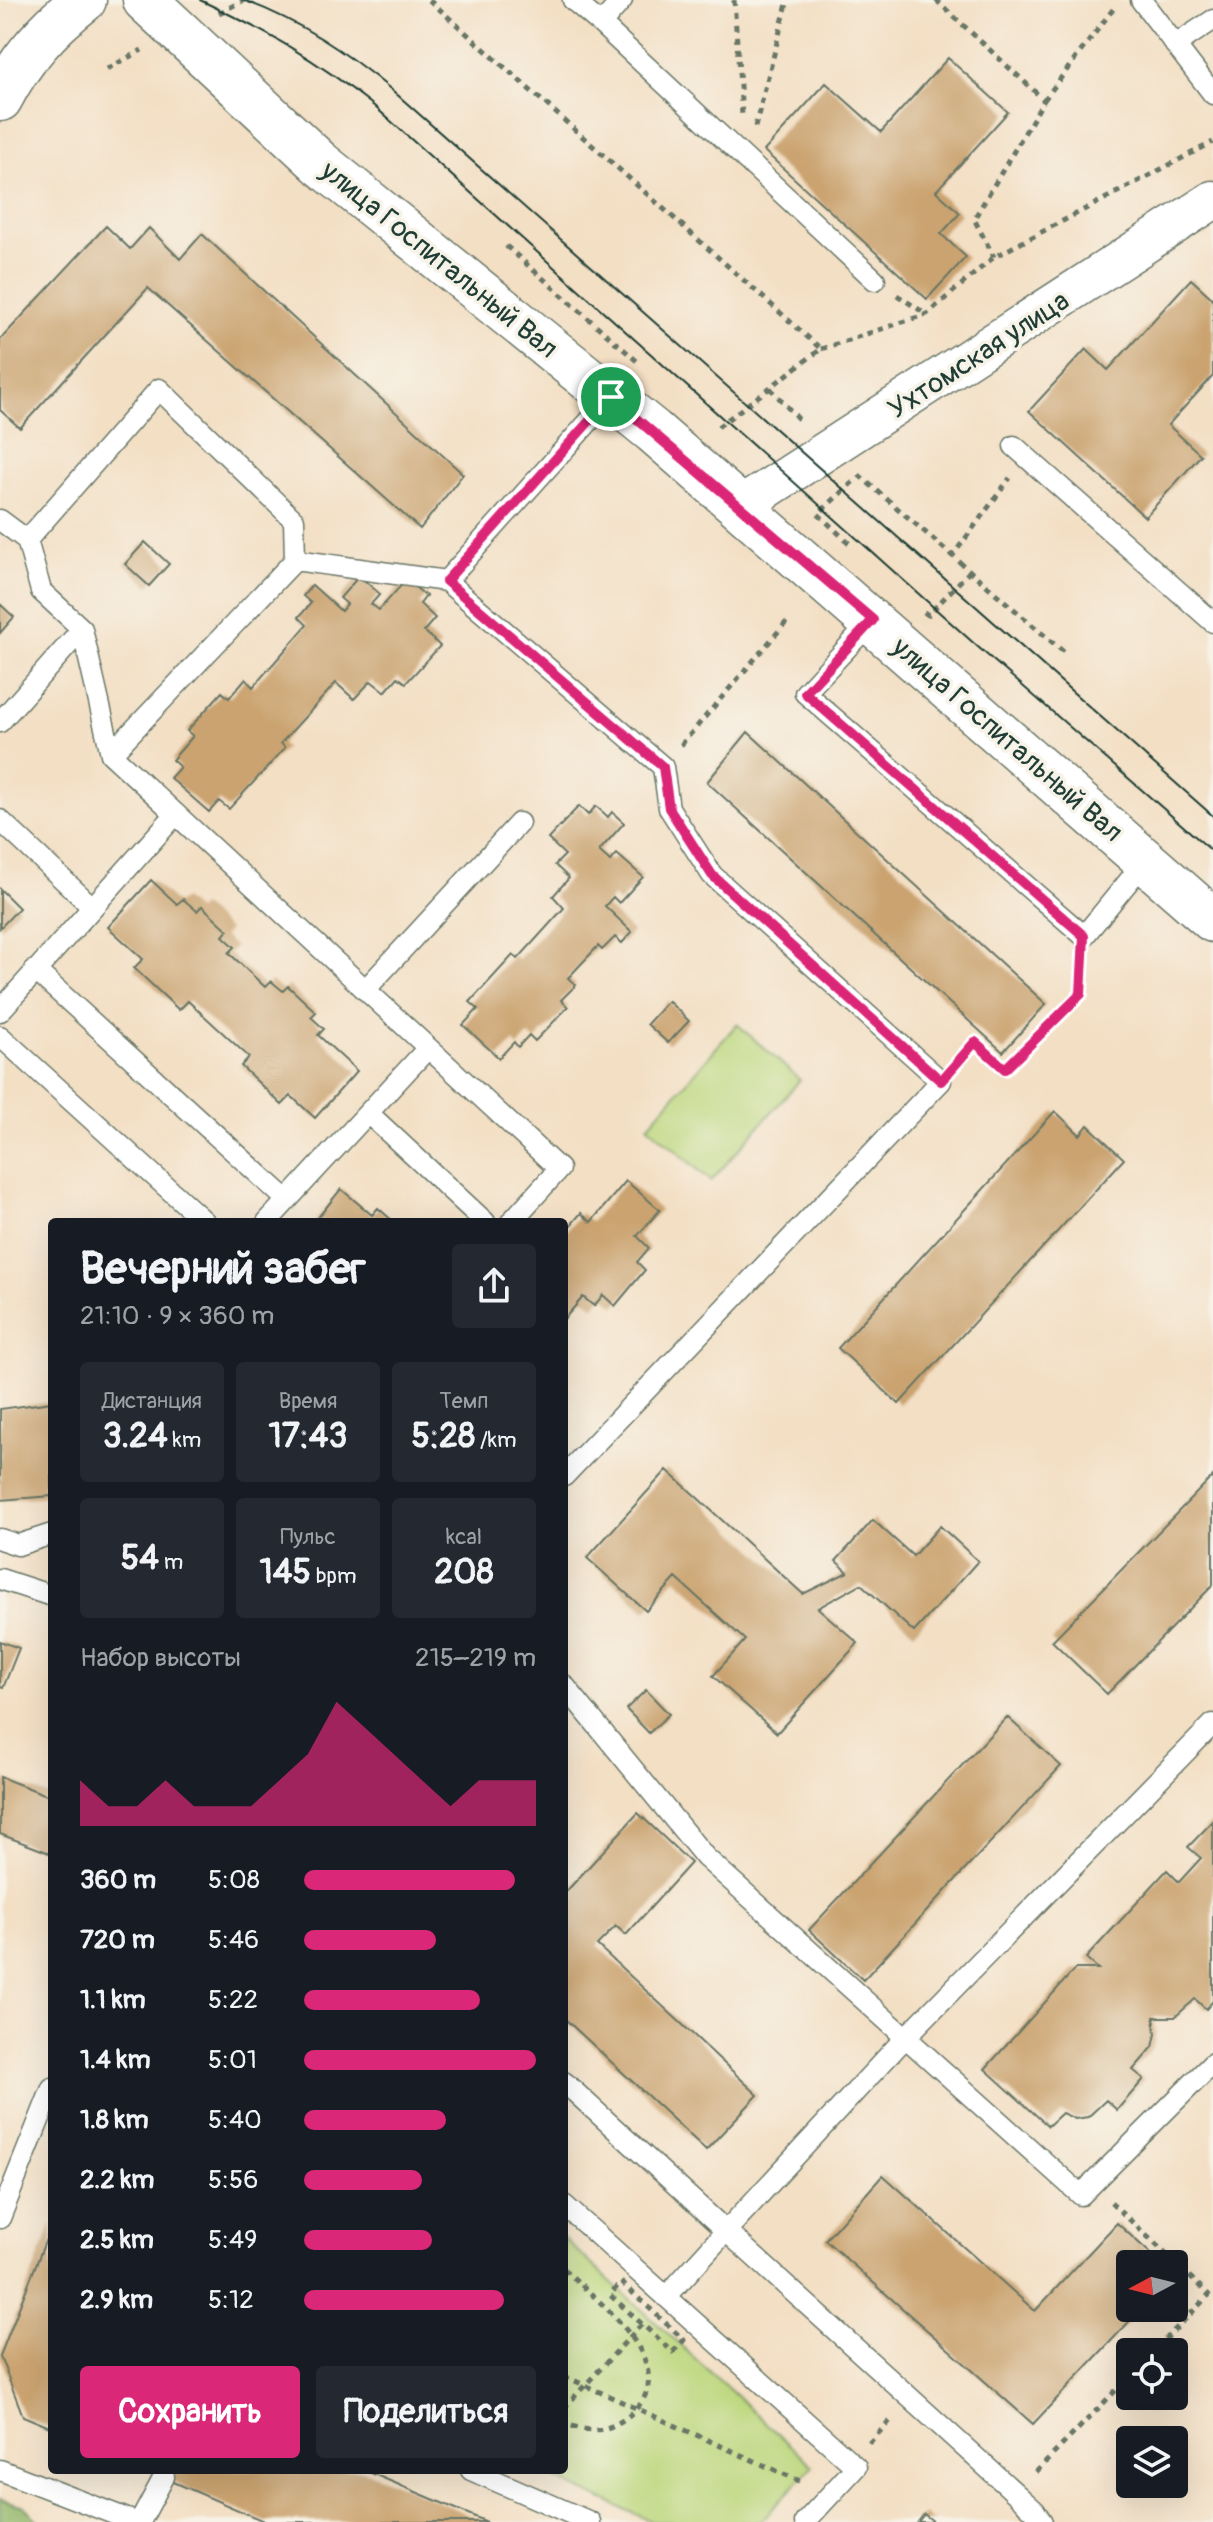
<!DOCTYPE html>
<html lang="ru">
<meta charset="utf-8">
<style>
:root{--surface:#171b24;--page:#242831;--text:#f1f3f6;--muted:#9ea1a6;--accent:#db2777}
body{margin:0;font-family:Pangolin,sans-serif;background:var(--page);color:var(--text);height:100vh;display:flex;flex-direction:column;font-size:30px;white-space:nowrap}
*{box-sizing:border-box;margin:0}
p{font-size:26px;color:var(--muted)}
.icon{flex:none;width:44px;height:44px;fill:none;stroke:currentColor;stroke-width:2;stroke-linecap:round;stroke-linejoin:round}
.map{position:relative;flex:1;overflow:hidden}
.side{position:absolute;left:48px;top:1218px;width:520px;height:1256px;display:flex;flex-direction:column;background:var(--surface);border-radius:8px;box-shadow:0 8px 32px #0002}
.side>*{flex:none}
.needle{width:52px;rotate:263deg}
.tools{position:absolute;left:1116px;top:2250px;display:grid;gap:16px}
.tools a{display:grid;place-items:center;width:72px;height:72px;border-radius:8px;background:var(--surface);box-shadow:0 8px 32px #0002;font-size:40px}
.pin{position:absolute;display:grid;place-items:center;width:68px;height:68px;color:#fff;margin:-34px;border:4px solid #fff;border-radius:50%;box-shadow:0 2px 8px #0007}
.round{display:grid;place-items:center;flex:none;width:84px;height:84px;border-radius:8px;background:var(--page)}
.overview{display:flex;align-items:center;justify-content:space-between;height:136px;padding:0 32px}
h1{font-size:44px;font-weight:700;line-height:60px}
.stats{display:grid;grid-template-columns:repeat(3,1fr);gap:12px;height:136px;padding:8px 32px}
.stats div{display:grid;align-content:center;border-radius:8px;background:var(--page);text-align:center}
.stats b{font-size:34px;font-weight:700}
.stats small{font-size:22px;font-weight:400}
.stats p{font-size:22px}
.chart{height:224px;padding:16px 32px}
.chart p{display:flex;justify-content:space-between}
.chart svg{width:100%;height:144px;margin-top:8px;fill:var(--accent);opacity:.7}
.primary-button{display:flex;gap:16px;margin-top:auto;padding:16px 32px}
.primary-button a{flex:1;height:92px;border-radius:8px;background:var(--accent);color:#fff;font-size:32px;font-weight:700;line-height:92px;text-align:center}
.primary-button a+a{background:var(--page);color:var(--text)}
ul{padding:0 32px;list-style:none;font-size:26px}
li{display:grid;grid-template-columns:128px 96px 1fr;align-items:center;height:60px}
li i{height:20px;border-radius:10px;background:var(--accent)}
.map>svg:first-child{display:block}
.green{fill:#bbd77c;stroke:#6d8a58;stroke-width:2}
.forest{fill:#94b86c;stroke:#5a7a50;stroke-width:2}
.building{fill:#caa370}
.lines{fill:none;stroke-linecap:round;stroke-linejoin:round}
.lane-casing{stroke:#697666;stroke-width:23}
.street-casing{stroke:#697666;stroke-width:41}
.secondary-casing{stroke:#697666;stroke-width:47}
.path{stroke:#697666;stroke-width:5;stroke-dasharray:6 6;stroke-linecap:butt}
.lane{stroke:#fff;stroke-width:20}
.street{stroke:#fff;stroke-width:38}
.secondary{stroke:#fff;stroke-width:44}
.tram{stroke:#1f3d34;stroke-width:2}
.route-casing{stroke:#fff;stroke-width:16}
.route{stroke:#db2777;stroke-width:10}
.labels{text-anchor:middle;stroke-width:7;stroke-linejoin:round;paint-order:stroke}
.street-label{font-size:28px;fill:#1f3d34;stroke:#f7f3e8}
</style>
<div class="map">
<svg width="1213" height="2522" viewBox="0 0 1213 2522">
<rect width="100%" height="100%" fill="#f7f3e8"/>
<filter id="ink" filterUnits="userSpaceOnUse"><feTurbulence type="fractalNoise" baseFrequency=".0125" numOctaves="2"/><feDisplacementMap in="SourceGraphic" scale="16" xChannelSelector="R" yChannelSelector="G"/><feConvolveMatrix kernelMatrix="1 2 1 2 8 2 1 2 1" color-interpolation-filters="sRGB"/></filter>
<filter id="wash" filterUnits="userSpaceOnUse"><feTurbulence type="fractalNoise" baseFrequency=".006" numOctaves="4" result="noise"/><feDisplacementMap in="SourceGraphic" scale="32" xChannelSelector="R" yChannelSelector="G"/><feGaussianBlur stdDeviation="1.8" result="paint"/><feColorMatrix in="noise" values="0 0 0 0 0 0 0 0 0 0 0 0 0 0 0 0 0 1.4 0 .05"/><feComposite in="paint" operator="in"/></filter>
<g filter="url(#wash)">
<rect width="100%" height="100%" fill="#f3dfc4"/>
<path class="green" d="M737,1024L800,1080L711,1181L648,1126Z
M564,2239L813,2466L760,2522H653L536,2470H564Z"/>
<path class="forest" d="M0,2499L24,2506L39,2522H0Z"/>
<g id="blocks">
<path class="building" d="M948,58L1008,112L936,191L960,213L941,234L966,257L927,299L764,151L826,83L881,132Z
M106,226L130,249L149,228L180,259L202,234L463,474L420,529L148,288L20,428L0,410V340Z
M1191,279L1213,299V376L1168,425L1201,455L1145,517L1029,411L1086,349L1108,370Z
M145,542L169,564L149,586L125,564Z
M359,576L380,594L371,604L379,610L406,580L426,596L420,604L435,618L424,631L440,646L406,683L398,677L385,692L371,681L354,699L336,683L281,743L285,748L229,809L219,801L209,812L170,778L180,767L172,760L193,736L187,731L222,692L229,698L245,679L253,687L307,625L299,617L311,603L303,596L312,585L341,611L347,604L340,598Z
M0,604L14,617L0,633Z
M748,732L1046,1004L1003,1052L707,782Z
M579,806L588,815L596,806L608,817L612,812L624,823L599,851L610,861L617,854L643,877L619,903L613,897L605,906L632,932L622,943L615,937L602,950L598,946L568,978L576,985L561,1000L568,1007L535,1041L529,1035L518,1047L514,1042L499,1058L463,1025L478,1009L470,1002L513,955L518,959L564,908L553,896L569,878L555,865L565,855L548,839Z
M151,880L177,904L183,899L197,911L202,906L228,930L223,936L235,947L229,953L265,987L271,981L283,991L288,986L316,1012L311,1017L324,1029L318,1035L357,1071L315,1118L291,1096L282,1105L241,1066L249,1057L188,1001L179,1010L134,968L143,959L108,927Z
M0,889L19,908L0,928Z
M668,1001L689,1021L668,1043L647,1024Z
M1055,1111L1080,1135L1088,1125L1124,1159L899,1404L838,1348Z
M626,1181L660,1210L637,1236L649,1248L637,1262L645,1270L615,1306L603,1295L594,1306L583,1297L564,1319V1233L581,1213L591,1222Z
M341,1189L372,1215L378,1208L394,1222H318L316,1220Z
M52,1402V1496L0,1500V1409Z
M667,1470L803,1594L848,1572L836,1561L873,1520L913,1556L940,1526L978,1561L914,1632L861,1584L818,1608L858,1643L777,1733L713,1676L745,1640L676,1578L646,1611L587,1558Z
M1213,1476V1585L1107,1694L1052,1641Z
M0,1641L19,1648L3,1688L0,1687Z
M646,1690L669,1714L649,1733L626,1709Z
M1007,1717L1061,1766L863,1980L809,1930Z
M0,1777L52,1797V1854L0,1834Z
M638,1813L691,1863L626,1935L616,1926L597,1945L758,2095L706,2150L564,2018V1894Z
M1213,1821V2001L1206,2009L1195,1999L1175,2017H1154L1156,2034L1153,2047L1133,2070L1144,2079L1117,2110L1106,2100L1088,2117L1075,2119L1062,2113L1048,2126L985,2069L1075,1969H1098L1086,1958L1167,1870L1179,1882L1201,1858L1188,1847Z
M883,2175L1035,2311L1117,2223L1162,2264H1130V2308H1142L1033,2424L825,2240Z
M52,2224V2428L23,2416L0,2356Z
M146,2470H364L487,2522H266Z
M924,2514L934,2522H918Z"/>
</g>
</g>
<g filter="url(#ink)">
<use href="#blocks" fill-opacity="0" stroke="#697666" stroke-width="2"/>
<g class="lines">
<defs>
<path id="lane" d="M573,0L601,24
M622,0L601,24L875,280
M1141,0L1213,94
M1175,45L1213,20
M1014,446L1213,622
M0,520L27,540L159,389L294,520L295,560L446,581L663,767L669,808L712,875L941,1081L564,1476
M27,540L41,591L82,629L111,754L295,560
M446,581L611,397
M873,620L805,693L1084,936L1146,860
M0,722L82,629
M111,754L559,1169L511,1222
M0,820L91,906
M35,970L287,1200
M365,990L519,823
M0,1011L176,814
M0,1036L205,1222
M368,1113L485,1222
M267,1222L428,1048
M0,1539L18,1545L52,1534
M0,1579L52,1596
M564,1685L705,1857L1081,2195L1213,2063
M564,2082L726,2231L666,2297
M564,2205L856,2467L805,2522
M0,2218L52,2088
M0,2470L135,2522
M471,2470L590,2522
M140,2522L164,2477
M1042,2522L1035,2511L726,2231L904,2039L1213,1724"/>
<path id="street" d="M741,506L1213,200"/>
<path id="secondary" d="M145,0L320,163L653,431L1213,920
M0,99C21,58 48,28 84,0"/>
</defs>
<use href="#lane" class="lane-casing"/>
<use href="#street" class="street-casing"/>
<use href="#secondary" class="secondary-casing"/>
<path class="path" d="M429,0L821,349L715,429
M734,0L742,115
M936,0L1044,100L974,219L994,257
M219,13L244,0
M107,69L142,50
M1044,100L1114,8
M755,127L788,0
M506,246L638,362
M897,295L926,314
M821,349L927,314L994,257L1213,142
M770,388L801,422
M859,475L1067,655
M849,543L818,514L853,482
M951,558L1010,478
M924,612L928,615L969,572
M681,745L789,619
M960,1059L975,1042L1005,1069L1081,994L1082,965
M1111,2202L1209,2295L1153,2352
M564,2269C598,2302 690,2369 627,2417C606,2433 588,2433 564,2423
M621,2282L684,2340L673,2352L610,2295Z
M564,2376L804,2483
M564,2408L642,2324
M869,2443L892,2419
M1036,2472L1130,2376"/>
<use href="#lane" class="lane"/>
<use href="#street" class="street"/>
<use href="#secondary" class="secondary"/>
<path class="tram" d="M200,0C269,33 314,58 374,106L978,647L1213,852
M243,0C300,21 346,52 393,91L1213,816"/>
</g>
</g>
<g class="lines" filter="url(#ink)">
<defs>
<path id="route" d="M611,397L873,620L805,693L1084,936L1081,994L1005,1069L975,1042L941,1081L712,875L669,808L663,767L446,581Z"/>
</defs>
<use href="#route" class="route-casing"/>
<use href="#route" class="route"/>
</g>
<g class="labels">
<g class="street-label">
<text transform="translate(440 259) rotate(39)" y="10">улица Госпитальный Вал</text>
<text transform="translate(978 354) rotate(-33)" y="10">Ухтомская улица</text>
<text transform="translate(1008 739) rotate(41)" y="10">улица Госпитальный Вал</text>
</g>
</g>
</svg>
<div class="tools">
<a><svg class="needle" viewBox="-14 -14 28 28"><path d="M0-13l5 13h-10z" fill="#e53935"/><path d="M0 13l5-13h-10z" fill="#9ea1a6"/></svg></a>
<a><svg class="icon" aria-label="locate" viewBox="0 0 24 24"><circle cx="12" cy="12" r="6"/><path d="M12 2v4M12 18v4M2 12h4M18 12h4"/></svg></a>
<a><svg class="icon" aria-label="layers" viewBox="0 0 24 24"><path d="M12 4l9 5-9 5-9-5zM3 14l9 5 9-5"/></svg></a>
</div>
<div class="pin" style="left:611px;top:397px;background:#1e9e55"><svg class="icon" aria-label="arrive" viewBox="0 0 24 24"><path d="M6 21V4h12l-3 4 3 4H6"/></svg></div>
<section class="side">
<div class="overview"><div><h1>Вечерний забег</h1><p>21:10 · 9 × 360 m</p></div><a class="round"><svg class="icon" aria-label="share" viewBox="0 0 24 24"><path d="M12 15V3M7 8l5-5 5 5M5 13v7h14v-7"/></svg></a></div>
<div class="stats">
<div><p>Дистанция</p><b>3.24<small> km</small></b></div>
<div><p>Время</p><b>17:43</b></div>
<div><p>Темп</p><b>5:28<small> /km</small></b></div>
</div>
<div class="stats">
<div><b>54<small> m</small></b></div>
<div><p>Пульс</p><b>145<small> bpm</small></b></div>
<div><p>kcal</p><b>208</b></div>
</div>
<div class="chart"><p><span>Набор высоты</span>215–219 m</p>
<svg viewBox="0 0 160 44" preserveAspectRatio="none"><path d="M0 44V30L10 38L20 38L30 30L40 38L50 38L60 38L70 30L80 22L90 6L100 14L110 22L120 30L130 38L140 30L150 30L160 30V44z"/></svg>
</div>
<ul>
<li><b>360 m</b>5:08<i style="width:91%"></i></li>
<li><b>720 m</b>5:46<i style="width:57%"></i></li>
<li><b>1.1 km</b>5:22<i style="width:76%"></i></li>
<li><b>1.4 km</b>5:01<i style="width:100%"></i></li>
<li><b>1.8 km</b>5:40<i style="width:61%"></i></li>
<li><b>2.2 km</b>5:56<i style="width:51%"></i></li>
<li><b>2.5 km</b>5:49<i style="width:55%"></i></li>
<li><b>2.9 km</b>5:12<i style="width:86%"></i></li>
</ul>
<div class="primary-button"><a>Сохранить</a><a>Поделиться</a></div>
</section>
</div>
